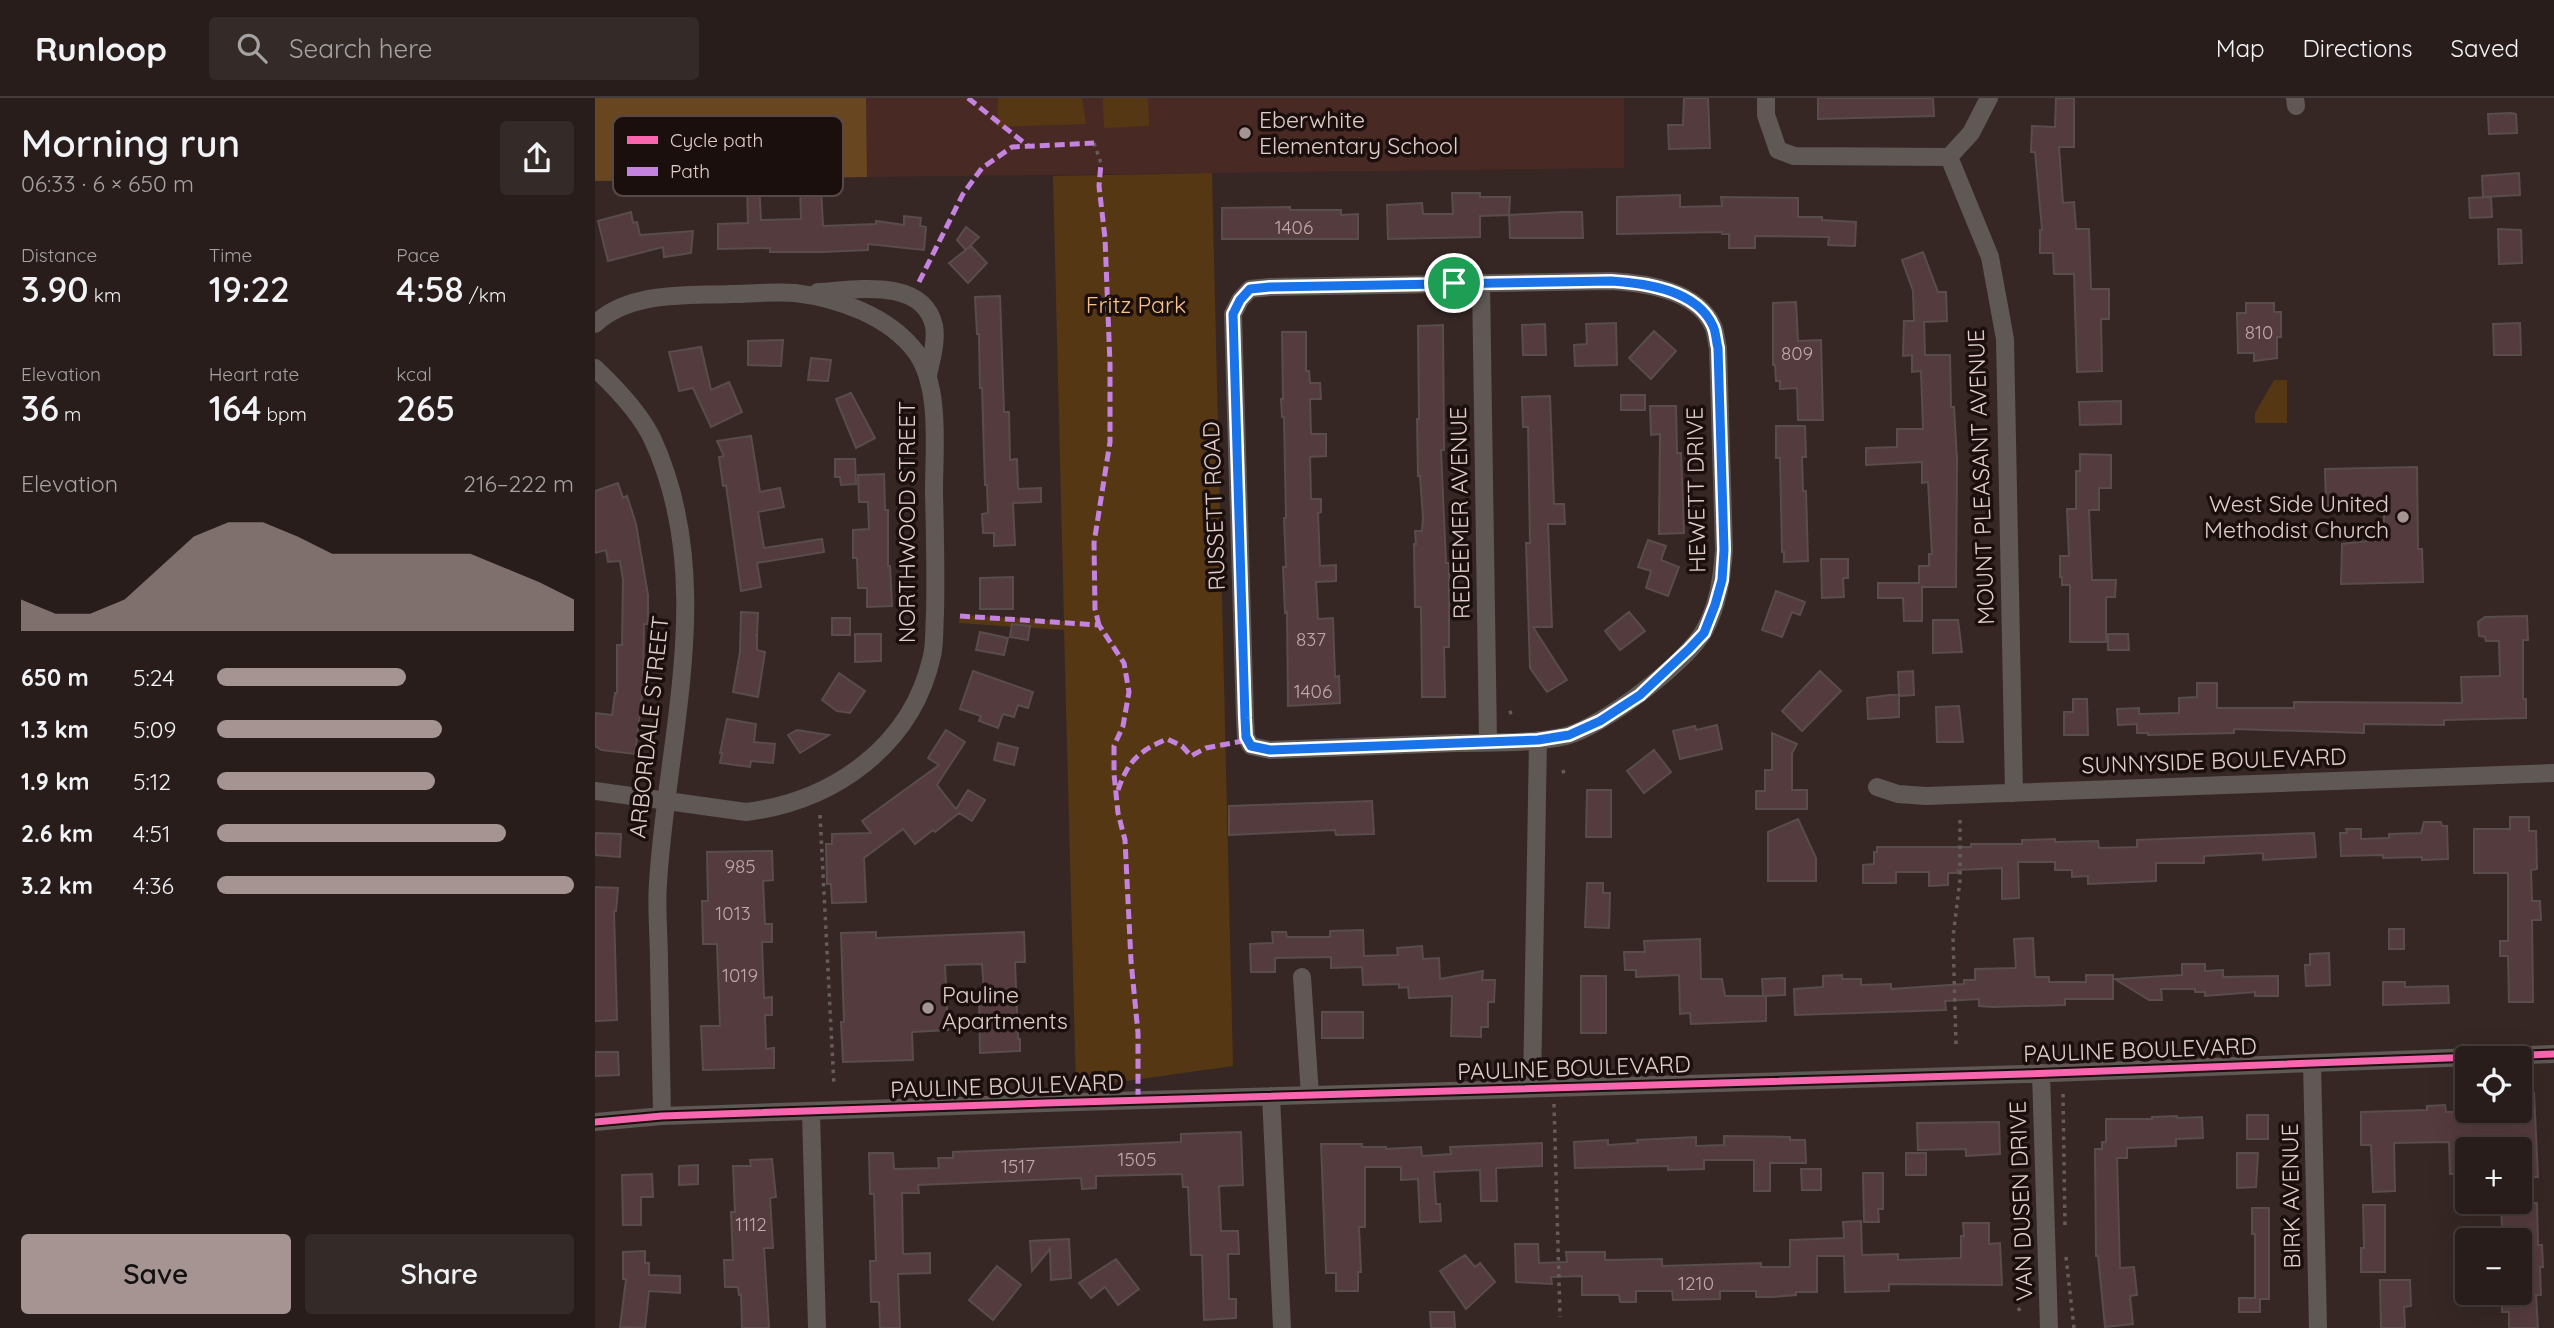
<!DOCTYPE html>
<meta charset="utf-8">
<style>
:root{--surface:#281d1b;--page:#342a28;--text:#f1f3f6;--muted:#a5a2a3;--line:#443b3a;--accent:#a59491}
body{margin:0;font-family:Quicksand,sans-serif;background:var(--page);color:var(--text);height:100vh;display:flex;flex-direction:column;font-size:26px;white-space:nowrap}
*{box-sizing:border-box;margin:0}
p{font-size:23px;color:var(--muted)}
.icon{flex:none;width:38px;height:38px;fill:none;stroke:currentColor;stroke-width:2;stroke-linecap:round;stroke-linejoin:round}
.map{position:relative;flex:1;overflow:hidden}
.drawer{display:flex;flex-direction:column;background:var(--surface);width:595px}
.drawer>*{flex:none}
.tools{position:absolute;left:1860px;top:948px;display:grid;gap:14px}
.tools a{display:grid;place-items:center;width:77px;height:77px;border-radius:7px;background:var(--surface);box-shadow:0 7px 28px #0002,0 0 0 2px var(--line);font-size:35px}
.pin{position:absolute;display:grid;place-items:center;width:60px;height:60px;color:#fff;margin:-30px;border:4px solid #fff;border-radius:50%;box-shadow:0 2px 7px #0007}
.round{display:grid;place-items:center;flex:none;width:74px;height:74px;border-radius:7px;background:var(--page)}
.overview{display:flex;align-items:center;justify-content:space-between;height:119px;padding:0 21px}
h1{font-size:38px;font-weight:600;line-height:52px}
.metrics{display:grid;grid-template-columns:repeat(3,1fr);gap:10px;height:119px;padding:7px 21px}
.metrics div{display:grid;align-content:center}
.metrics b{font-size:35px;font-weight:600}
.metrics small{font-size:19px;font-weight:400}
.metrics p{font-size:19px}
.chart{height:196px;padding:14px 21px}
.chart p{display:flex;justify-content:space-between}
.chart svg{width:100%;height:126px;margin-top:7px;fill:var(--accent);opacity:.7}
.cta{display:flex;gap:14px;margin-top:auto;padding:14px 21px}
.cta a{flex:1;height:80px;border-radius:7px;background:var(--accent);color:#111;font-size:28px;font-weight:600;line-height:80px;text-align:center}
.cta a+a{background:var(--page);color:var(--text)}
ul{padding:0 21px;list-style:none;font-size:23px}
li{display:grid;grid-template-columns:112px 84px 1fr;align-items:center;height:52px}
li i{height:18px;border-radius:9px;background:var(--accent)}
header{display:flex;align-items:center;gap:42px;box-sizing:border-box;height:98px;padding:0 35px;background:var(--surface);border-bottom:2px solid var(--line)}
header strong{font-size:33px}
nav{display:flex;gap:38px;margin-inline-start:auto;font-size:24px}
.search{width:490px;height:63px;background:var(--page);display:flex;align-items:center;gap:18px;box-sizing:border-box;padding:0 24px;border-radius:7px;color:var(--muted);font-size:26px}
main{display:flex;flex:1;min-height:0}
.map>svg:first-child{display:block}
.built{fill:#492923}
.green{fill:#563714}
.forest{fill:#684720}
.building{fill:#543b3d;stroke:#594c4c;stroke-width:2}
.lines{fill:none;stroke-linecap:round;stroke-linejoin:round}
.path{stroke:#645d5a;stroke-width:3.5;stroke-dasharray:3.5 5;stroke-linecap:butt}
.minor{stroke:#5f5855;stroke-width:18}
.quiet{stroke:#c483df;stroke-width:5;stroke-dasharray:10 5;stroke-linecap:butt}
.cycleway-casing{stroke:#1b0f0d;stroke-width:11}
.cycleway{stroke:#f766af;stroke-width:7}
.route-casing{stroke:#fff;stroke-width:14}
.route{stroke:#1a73e8;stroke-width:9}
.poi-dot{fill:#a59491;stroke:#1b0f0d;stroke-width:2.5}
.labels{text-anchor:middle;stroke-width:7;stroke-linejoin:round;paint-order:stroke}
.number-label{font-size:19px;fill:#bea9a8}
.poi-label{font-size:23px;fill:#e1cecb;stroke:#1b0f0d;text-anchor:start}
.park-label{font-size:23px;fill:#f7c389;stroke:#1b0f0d}
.street-label{font-size:23px;fill:#e1cecb;stroke:#1b0f0d}
.key{fill:#1b0f0d;stroke:#564846;stroke-width:2}
.key-label{font-size:19px;fill:#e1cecb}
</style>
<header>
<strong>Runloop</strong>
<div class="search"><svg class="icon" aria-label="search" viewBox="0 0 24 24"><circle cx="10" cy="10" r="6"/><path d="M15 15l6 6"/></svg>Search here</div>
<nav><a>Map</a><a>Directions</a><a>Saved</a></nav>
</header>
<main>
<section class="drawer">
<div class="overview"><div><h1>Morning run</h1><p>06:33 · 6 × 650 m</p></div><a class="round"><svg class="icon" aria-label="share" viewBox="0 0 24 24"><path d="M12 15V3M7 8l5-5 5 5M5 13v7h14v-7"/></svg></a></div>
<div class="metrics">
<div><p>Distance</p><b>3.90<small> km</small></b></div>
<div><p>Time</p><b>19:22</b></div>
<div><p>Pace</p><b>4:58<small> /km</small></b></div>
</div>
<div class="metrics">
<div><p>Elevation</p><b>36<small> m</small></b></div>
<div><p>Heart rate</p><b>164<small> bpm</small></b></div>
<div><p>kcal</p><b>265</b></div>
</div>
<div class="chart"><p><span>Elevation</span>216–222 m</p>
<svg viewBox="0 0 160 44" preserveAspectRatio="none"><path d="M0 44V33L10 38L20 38L30 33L40 22L50 11L60 6L70 6L80 11L90 17L100 17L110 17L120 17L130 17L140 22L150 27L160 33V44z"/></svg>
</div>
<ul>
<li><b>650 m</b>5:24<i style="width:53%"></i></li>
<li><b>1.3 km</b>5:09<i style="width:63%"></i></li>
<li><b>1.9 km</b>5:12<i style="width:61%"></i></li>
<li><b>2.6 km</b>4:51<i style="width:81%"></i></li>
<li><b>3.2 km</b>4:36<i style="width:100%"></i></li>
</ul>
<div class="cta"><a>Save</a><a>Share</a></div>
</section>
<div class="map">
<svg width="1959" height="1230" viewBox="0 0 1959 1230">
<rect width="100%" height="100%" fill="#362724"/>
<path class="built" d="M271,0H1029V70L272,79Z"/>
<path class="green" d="M403,0H487L491,26L402,29Z
M508,0H553L554,28L509,30Z
M617,75L638,968L481,990L469,532L364,525L365,517L469,523L458,78Z
M1679,282H1692V325H1660V315Z"/>
<path class="forest" d="M0,0H271L272,79L0,83Z"/>
<path class="building" d="M1089,0H1113L1115,50L1074,51L1073,27H1088Z
M1223,0H1338L1339,18L1223,21Z
M1461,0H1479V49H1464L1468,105L1479,104L1481,131H1494L1496,191H1514V221H1506L1507,273L1482,274L1479,176H1459L1458,155H1445V132H1447L1440,54H1436L1437,28L1460,29Z
M1916,15L1921,16L1922,35L1894,36L1893,16Z
M1924,75L1925,97L1888,99L1887,78Z
M164,85L166,122L206,121L205,90L226,89L228,128L281,126V123L309,127V118L326,120L325,128L331,129L329,152L273,146V152L227,154H175V150L123,151V126L153,125L152,86Z
M857,95H885V99H915L914,117L885,118V139L793,141L792,107L827,105L828,116H858Z
M1085,97V109L1127,108L1126,99L1203,100V119H1227V122L1261,124L1260,148L1233,147L1234,139L1160,138V150H1134V136H1127V134L1022,136V99Z
M1896,99L1897,119L1875,120L1874,100Z
M695,109V112H746V117L763,116V141H627V110Z
M36,114L38,125L42,124L45,137L98,133L96,155L69,159L68,149L13,163L3,123Z
M967,114H987L988,140H915L914,117Z
M371,129L384,139L371,152L362,142Z
M1903,131L1926,132L1927,165L1904,166Z
M376,148L392,165L373,185L354,165Z
M1328,154L1343,194H1351L1352,223L1329,224L1330,257H1355L1356,309H1359L1362,361L1361,489H1327V523H1309L1308,500H1283V485H1324V468H1334V456H1337L1333,384L1327,385V364L1271,367V350L1302,349V331H1328L1326,273L1317,274V257L1308,258L1309,223H1319L1318,193L1307,162Z
M405,198L409,314H414L415,362L422,361L423,391L446,390V404L418,405L420,447L399,448V435H388L387,416L393,415L392,387H390L387,290H385L384,236H382L380,199Z
M1201,204L1203,243L1226,242L1228,322H1203L1202,290L1185,291V283H1181L1180,267H1178V205Z
M1651,205H1679V214H1686V239H1682V260L1659,263V255H1643L1642,215H1651Z
M1021,225L1022,267L980,268L979,247L992,246L991,226Z
M1925,225L1926,257H1899L1898,226Z
M950,226L951,257H928L927,227Z
M848,227L849,352H846L851,465H854V549H849L850,599H827L826,509H820L819,446H821L820,433H827L828,419L825,378H823L822,321H824L823,228Z
M1059,233L1081,253L1056,281L1034,260Z
M687,234H711V273H714L715,285H725L726,301H715L716,336H731V358L715,359L716,401H726V414L723,415L725,468L741,467V483L721,484L723,521L738,520L740,579L744,578L745,605L693,608L692,514L690,515L688,469H691L689,420H691L689,319H687L686,301H688Z
M188,242L186,268L153,267V243Z
M106,249L116,292L134,284L147,314L116,329L98,290L84,293L74,254Z
M216,260L236,262L233,283L213,282Z
M256,295L280,340L261,350L241,301Z
M1026,297H1050V312H1026Z
M955,298L959,406H969L970,426H953L957,529H938L972,582L952,594L935,570L931,445H935L933,329H928L927,299Z
M1526,303V326L1485,327L1484,304Z
M1055,308H1081L1082,355H1086L1089,435L1064,436L1065,336L1056,337Z
M1181,328H1210L1211,359H1207L1208,393H1211L1213,463L1189,464V454H1187L1185,360H1181Z
M156,338L165,394L185,390L189,409L163,414L169,450L227,441L229,454L162,465L166,489L146,493L131,387L128,388L124,359L129,358L122,343Z
M1485,356L1516,357V390H1504V412H1494L1497,482H1521L1520,499H1511V544H1475V487H1467V479H1465V458H1474L1472,411H1481V373H1485Z
M240,361H260L261,386L246,387L245,379H240Z
M1822,369L1823,451H1827L1828,484L1746,486L1747,446L1789,441V406L1731,408L1730,371Z
M289,376L290,412H293V468H295L297,508L272,509V490H263L262,460H258V432L274,431L273,404H264L263,377Z
M23,385L28,400L32,398L41,426L53,497V526H49L48,590L40,656L7,652L0,648V615L17,617L20,595H22V547H27L28,482L25,463L13,464L11,452L0,455V393Z
M1053,442L1071,448L1066,462L1084,469L1073,498L1051,490L1056,473L1043,469Z
M1226,461H1253V480H1248L1249,499L1227,500Z
M418,479V511H385V480Z
M1181,493L1210,504L1205,517L1197,514L1187,539L1167,532Z
M146,514L163,515L162,537H160L162,538V552L170,554L163,599L138,594L145,554Z
M1034,514L1050,533L1025,552L1010,533Z
M1932,518L1933,542H1928V601H1931V620L1849,622V627L1769,626V635L1639,631V635L1553,637V635H1542V626L1523,627L1522,611L1544,610V616L1584,615V600L1602,599V585H1622V610H1699V604L1867,605L1866,579L1905,578L1904,543H1891L1890,539L1884,538L1883,524L1890,519Z
M237,520H255V537H237Z
M1338,522H1363L1367,554L1338,555Z
M417,526L435,528L433,542L415,539Z
M385,534L413,540L409,557L381,552Z
M260,536H286V563L260,564Z
M1513,536H1533L1534,552H1513Z
M378,573L438,594L433,610L423,607L419,619L408,616L403,630L384,623L386,618L365,611Z
M1225,573L1246,593L1207,633L1187,613Z
M1318,573L1319,597L1304,598L1303,574Z
M244,575L270,593L255,615L242,613L227,602Z
M1304,596V619L1273,621L1272,600Z
M1478,601H1492L1493,637H1469V614H1478Z
M1364,608L1368,644H1342L1341,609Z
M132,621L161,626L159,644L180,646L178,665L156,663L155,669L125,665L127,655H125Z
M1122,627L1127,651L1085,661L1078,633L1100,628L1101,632Z
M202,632L234,637L205,655L193,637Z
M351,632L370,644L342,687L361,711L373,692L390,702L377,723L364,715L340,734L338,732L320,746L308,731L269,760L271,804L237,805L236,786H232L231,746H237V736L276,735L267,723L344,667L333,660Z
M1177,635L1202,646L1197,655V692H1212V711H1161V693H1170V672H1177Z
M403,645L423,650L419,667L399,662Z
M1059,652L1076,674L1049,695L1032,673Z
M992,692H1016V739H991Z
M777,703L779,736L741,737L740,732L634,737V708Z
M1915,719H1934V733H1941L1942,771L1936,772L1937,803H1945L1946,822H1937L1938,904H1914L1913,858H1905V843H1913V775H1879V731H1915Z
M1203,721L1221,760V783H1173V734Z
M1829,724H1846L1847,728H1852L1853,761L1827,762V759L1788,760V757L1746,758L1745,735H1752L1751,731H1766V741L1794,740V736L1826,735Z
M0,735L26,736L25,759L0,757Z
M1719,735L1721,759L1668,762V755L1609,758V765H1561V783L1493,786V778L1477,779V772H1460V764H1423L1424,800L1407,801V770L1362,772V775H1353V787L1334,788V774H1301V785H1268V767L1279,766V754H1282V749H1376V746H1427V742L1460,741V744L1503,743L1504,750L1542,749V742Z
M177,753L178,782L168,783L170,826H177V844H167L169,900L177,899V917H170L171,951L179,950V970L108,972L106,928H125L122,846H108L107,803H113L112,754Z
M992,785H1008V795H1015L1014,830L990,829Z
M0,789L23,790L21,813H19L22,922L0,923Z
M1794,831H1809V851H1794Z
M768,832L769,858L803,857L802,850L827,848L828,861L844,860L845,881L888,873L887,882H900L899,904H893V929H886V939L856,938L857,898L814,900L813,889L804,890V886L768,887L767,869L736,870V859L680,860V874H656L655,846L678,845L677,834H691L692,839H735V833Z
M281,834V840L429,834L430,864H420L423,941H425V953L385,955L384,893H389L387,866L350,867L353,932L317,934L318,962L248,964L246,924H249L246,835Z
M1438,840L1440,879H1454V884H1491V877H1518V901H1470V907L1398,909L1384,908V901L1350,903L1351,912L1200,917L1199,891L1228,889V878L1247,877V881H1266V887L1296,886V891L1369,886V882H1380V871L1421,870L1419,841Z
M1105,841L1106,881H1127L1130,898H1171V923L1096,926L1095,915L1085,916L1084,877L1041,879V872H1030L1029,854H1050L1049,843Z
M1734,855L1735,887L1711,888L1710,867H1715V856Z
M1587,866H1610V873L1628,872V879L1683,878V898H1660V894L1610,898V894H1600V891H1566L1567,902H1554L1520,881L1587,877Z
M986,878H1011V935H986Z
M1190,880V897L1168,898L1167,881Z
M1788,884H1810V889L1853,888L1854,905L1788,907Z
M727,914H768V940H727Z
M0,954H23L24,977L0,978Z
M1925,995H1939L1943,1079H1925V1052H1872V1076H1855L1854,1044L1799,1045L1800,1093L1778,1094L1776,1047H1766V1014L1832,1012V1008L1850,1007L1851,1014L1925,1013Z
M1652,1017H1673V1041H1652Z
M1582,1018V1020L1607,1019L1608,1040L1581,1041V1048L1532,1050V1060H1522L1525,1170L1539,1169L1542,1197L1535,1198L1538,1226L1510,1229L1503,1158H1501L1500,1051H1507V1044H1511V1021H1557V1019Z
M1404,1024L1405,1056L1371,1058V1051L1323,1052L1322,1025Z
M646,1034L648,1087L624,1088L626,1133H643L644,1156H633L634,1201H641V1220L609,1222L607,1157H596L593,1089H588L587,1076L501,1078V1090L487,1091L486,1080L323,1087L324,1095H307L308,1156L335,1155V1175L303,1176L305,1230H285L284,1204H276L275,1163H281L279,1096H275L274,1055H298L299,1071L344,1070L343,1060H358V1054L586,1044V1036Z
M1129,1038L1195,1039V1042H1210L1211,1065H1175V1093H1159V1062H1109V1071L1073,1072V1068L980,1070L979,1044L1013,1042V1047L1043,1045L1042,1042L1101,1039V1048L1129,1047Z
M947,1045V1068L901,1070L902,1103H886L885,1072L839,1074L841,1106H845L846,1123L825,1124L823,1081L806,1082V1069H770V1129H764L766,1174H763V1193H741V1175H731L726,1046H767V1049H791V1051L826,1049L827,1058L856,1056L855,1049Z
M1311,1055H1331V1077H1311Z
M1642,1055H1663L1661,1089L1642,1090Z
M177,1061L181,1099L175,1100L178,1150H169L174,1230H147L146,1197H144L143,1189H130L129,1162H138L136,1114H140L138,1068H156L155,1062Z
M103,1067V1086L84,1087V1068Z
M1206,1071H1226V1092H1207Z
M1268,1075H1288V1111H1283L1284,1124H1269Z
M57,1076L58,1099H46V1127H28L27,1077Z
M1942,1105L1943,1147H1947L1948,1169H1945L1946,1197H1941L1943,1230H1914V1214H1907V1195H1925V1130L1907,1131L1906,1106Z
M1768,1107H1790V1174H1766V1150H1769Z
M1657,1110H1674V1201H1665V1214H1644V1200H1660V1136H1657Z
M1266,1123L1267,1157L1303,1156V1162L1366,1160V1138H1369L1368,1125H1394V1146L1405,1145L1407,1187L1294,1186V1193L1250,1194L1249,1158H1222V1194H1201V1197L1177,1199H1161V1193H1125V1201L1078,1202L1077,1193H1041V1204H1025L1024,1197H987V1178L956,1179L957,1186L921,1184L920,1146H943L944,1165L972,1164L971,1154H1010V1162L1067,1161V1168L1166,1165V1169H1195V1142L1249,1140L1248,1124Z
M474,1141L476,1180L456,1182L455,1151L437,1173L435,1143Z
M50,1153V1165H54V1177L85,1178V1195L54,1193L50,1230L25,1229L31,1181H28V1154Z
M870,1157L880,1169L885,1165L900,1184L871,1211L845,1173Z
M521,1161L544,1191L523,1207L510,1189L496,1200L484,1185Z
M402,1168L426,1187L398,1222L374,1202Z
M1785,1182H1815L1816,1208L1809,1209L1810,1230H1786Z
M835,1214H859L860,1230H836Z"/>
<g class="lines">
<path class="path" d="M499,45L506,65
M914,615L917,614
M968,672L969,676
M225,717L239,988
M1361,946L1358,839L1365,782V718
M1468,996L1470,1130
M959,1006L965,1219
M1471,1159L1479,1230
M1423,1210L1427,1215"/>
<path class="minor" d="M1171,0V17L1183,52L1199,58L1354,59
M1700,0L1701,8
M1354,59L1395,159L1410,241L1419,695
M1354,59L1376,35L1394,0
M1016,183C1050,185 1102,192 1118,228C1121,234 1121,243 1123,250L1129,452C1127,480 1123,508 1109,533C1091,565 1007,629 971,638C936,646 897,644 860,645C799,647 737,650 675,652L656,648L651,639L650,620L638,216L645,202L655,191L675,189Z
M886,184L893,644
M223,194C259,192 328,179 339,228C342,243 336,263 333,277
M0,226C35,193 91,198 136,196C157,196 179,193 200,195C243,200 294,218 321,254C346,289 339,351 339,394C340,434 341,475 340,516C339,529 340,545 337,558C317,648 239,703 151,714L0,693
M0,270C20,289 45,315 57,340C123,482 72,637 63,785C61,811 64,838 64,864C65,916 66,967 67,1018
M1282,689L1303,696L1331,698L1959,675
M707,879L715,997
M1717,965L1723,1230
M1446,975L1454,1230
M937,990L943,642
M676,998L687,1230
M216,1015L222,1230
M0,1024L67,1018L450,1005L1429,976L1959,956"/>
<path class="quiet" d="M373,0L433,48
M324,184L368,96L387,70L417,49L499,45
M365,518L504,527L529,565L534,594L528,628L519,648V676L523,715L530,742L536,863L543,935V1002
M504,527L500,511L499,445L515,344V266L510,140L504,88L506,65
M523,692C533,663 544,653 572,641L587,648L596,658L611,650L653,642"/>
<defs>
<path id="cycleway" d="M1016,183C1050,185 1102,192 1118,228C1121,234 1121,243 1123,250L1129,452C1127,480 1123,508 1109,533C1091,565 1007,629 971,638C936,646 897,644 860,645C799,647 737,650 675,652L656,648L651,639L650,620L638,216L645,202L655,191L675,189Z
M0,1024L67,1018L450,1005L1429,976L1959,956"/>
</defs>
<use href="#cycleway" class="cycleway-casing"/>
<use href="#cycleway" class="cycleway"/>
</g>
<g class="lines">
<defs>
<path id="route" d="M1016,183C1051,185 1102,192 1118,228C1121,234 1121,243 1123,250L1129,452L1127,482L1120,507L1109,535L1094,551L1045,597L1005,623L974,637L943,642L675,652L656,648L651,639L650,620L638,216L645,202L655,191L675,189Z"/>
</defs>
<use href="#route" class="route-casing"/>
<use href="#route" class="route"/>
</g>
<g class="poi-dot">
<circle cx="650" cy="35" r="7"/>
<circle cx="1808" cy="419" r="7"/>
<circle cx="333" cy="910" r="7"/>
</g>
<g class="labels">
<g class="number-label">
<text x="699" y="136">1406</text>
<text x="1664" y="241">810</text>
<text x="1202" y="262">809</text>
<text x="716" y="548">837</text>
<text x="718" y="600">1406</text>
<text x="145" y="775">985</text>
<text x="138" y="822">1013</text>
<text x="145" y="884">1019</text>
<text x="542" y="1068">1505</text>
<text x="423" y="1075">1517</text>
<text x="156" y="1133">1112</text>
<text x="1101" y="1192">1210</text>
</g>
<g class="poi-label">
<text x="664" y="30">Eberwhite<tspan x="664" dy="26">Elementary School</tspan></text>
<text x="1794" y="414" text-anchor="end">West Side United<tspan x="1794" dy="26">Methodist Church</tspan></text>
<text x="347" y="905">Pauline<tspan x="347" dy="26">Apartments</tspan></text>
</g>
<g class="park-label">
<text x="541" y="215">Fritz Park</text>
</g>
<g class="street-label">
<text transform="translate(1386 379) rotate(-92)" y="8">MOUNT PLEASANT AVENUE</text>
<text transform="translate(1101 392) rotate(-91)" y="8">HEWETT DRIVE</text>
<text transform="translate(619 408) rotate(-92)" y="8">RUSSETT ROAD</text>
<text transform="translate(865 415) rotate(-91)" y="8">REDEEMER AVENUE</text>
<text transform="translate(312 424) rotate(-90)" y="8">NORTHWOOD STREET</text>
<text transform="translate(54 629) rotate(-84)" y="8">ARBORDALE STREET</text>
<text transform="translate(1619 663) rotate(-2)" y="8">SUNNYSIDE BOULEVARD</text>
<text transform="translate(1545 952) rotate(-2)" y="8">PAULINE BOULEVARD</text>
<text transform="translate(979 970) rotate(-2)" y="8">PAULINE BOULEVARD</text>
<text transform="translate(412 988) rotate(-2)" y="8">PAULINE BOULEVARD</text>
<text transform="translate(1696 1098) rotate(-91)" y="8">BIRK AVENUE</text>
<text transform="translate(1426 1103) rotate(-92)" y="8">VAN DUSEN DRIVE</text>
</g>
</g>
<rect x="18" y="18" width="230" height="80" rx="10" class="key"/>
<rect x="32" y="38" width="31" height="8" fill="#f766af"/>
<rect x="32" y="69" width="31" height="9" fill="#c483df"/>
<g class="key-label">
<text x="75" y="49">Cycle path</text>
<text x="75" y="80">Path</text>
</g>
</svg>
<div class="tools">
<a><svg class="icon" aria-label="locate" viewBox="0 0 24 24"><circle cx="12" cy="12" r="6"/><path d="M12 2v4M12 18v4M2 12h4M18 12h4"/></svg></a>
<a>+</a>
<a>−</a>
</div>
<div class="pin" style="left:859px;top:185px;background:#1e9e55"><svg class="icon" aria-label="arrive" viewBox="0 0 24 24"><path d="M6 21V4h12l-3 4 3 4H6"/></svg></div>
</div>
</main>
